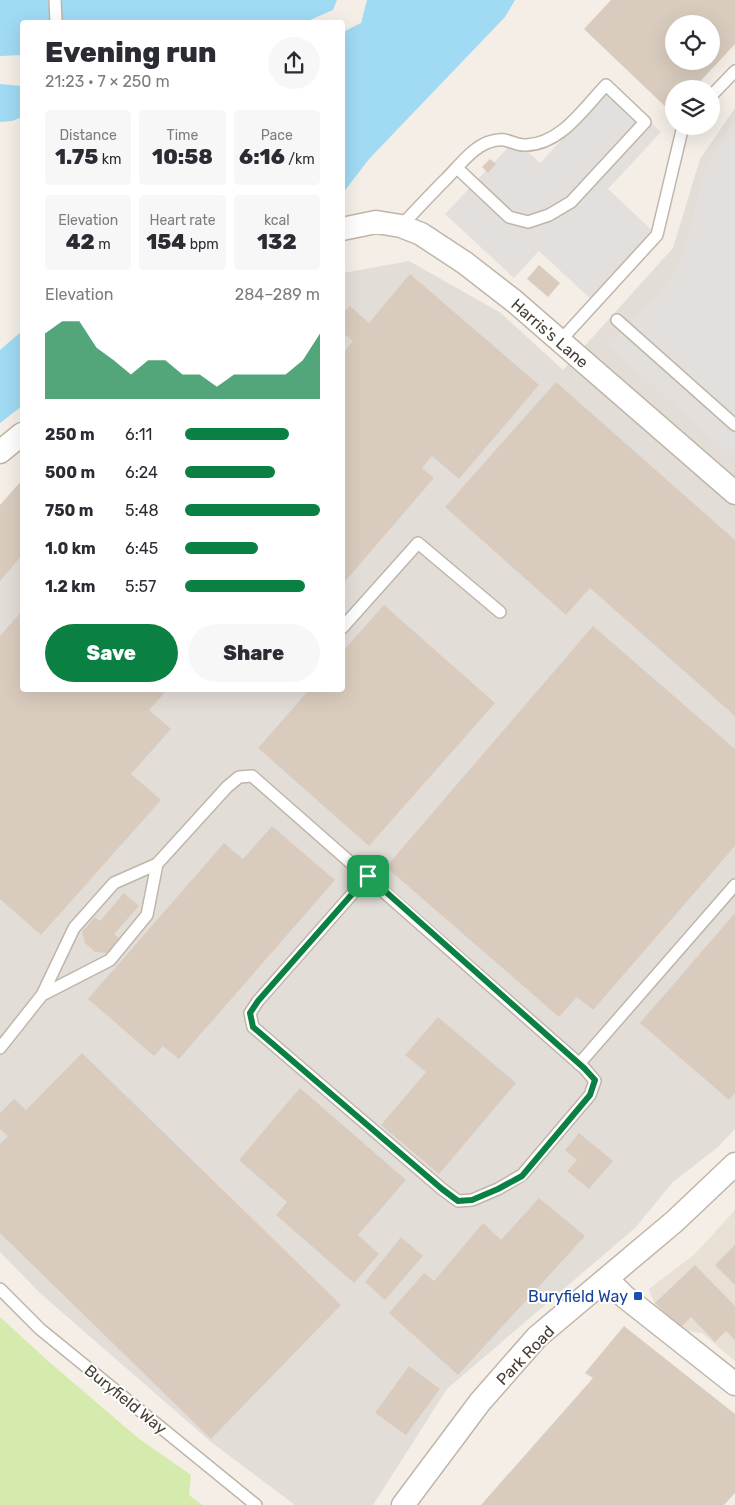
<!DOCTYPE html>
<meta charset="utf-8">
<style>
:root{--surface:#fff;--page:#f7f7f7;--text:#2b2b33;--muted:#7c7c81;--accent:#0b8043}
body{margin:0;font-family:Rubik,sans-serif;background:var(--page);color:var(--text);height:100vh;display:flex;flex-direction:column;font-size:19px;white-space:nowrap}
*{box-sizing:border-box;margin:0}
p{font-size:16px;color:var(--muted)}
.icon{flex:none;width:28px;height:28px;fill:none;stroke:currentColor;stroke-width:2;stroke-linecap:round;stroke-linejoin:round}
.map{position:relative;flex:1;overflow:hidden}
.drawer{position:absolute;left:20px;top:20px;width:325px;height:672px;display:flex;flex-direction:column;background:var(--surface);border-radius:5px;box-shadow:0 5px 20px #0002}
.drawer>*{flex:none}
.controls{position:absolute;left:665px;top:15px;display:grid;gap:10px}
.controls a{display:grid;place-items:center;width:55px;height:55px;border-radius:50%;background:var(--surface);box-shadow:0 5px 20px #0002;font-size:25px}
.pin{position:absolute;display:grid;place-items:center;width:42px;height:42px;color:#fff;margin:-21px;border-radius:10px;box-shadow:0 2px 8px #0006}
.round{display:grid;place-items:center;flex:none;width:52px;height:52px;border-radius:26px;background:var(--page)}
.head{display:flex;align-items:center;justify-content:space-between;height:85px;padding:0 25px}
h1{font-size:28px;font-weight:800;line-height:38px}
.metrics{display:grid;grid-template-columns:repeat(3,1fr);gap:8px;height:85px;padding:5px 25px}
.metrics div{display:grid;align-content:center;border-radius:5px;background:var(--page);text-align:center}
.metrics b{font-size:21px;font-weight:800}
.metrics small{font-size:14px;font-weight:400}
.metrics p{font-size:14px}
.chart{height:140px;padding:10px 25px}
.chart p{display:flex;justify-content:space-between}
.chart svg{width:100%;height:90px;margin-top:5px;fill:var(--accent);opacity:.7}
.primary-button{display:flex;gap:10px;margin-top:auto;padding:10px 25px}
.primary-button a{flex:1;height:58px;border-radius:30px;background:var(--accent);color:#fff;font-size:20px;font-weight:800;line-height:58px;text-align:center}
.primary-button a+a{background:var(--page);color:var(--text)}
ul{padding:0 25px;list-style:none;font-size:16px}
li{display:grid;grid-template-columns:80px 60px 1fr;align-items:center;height:38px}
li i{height:12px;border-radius:6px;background:var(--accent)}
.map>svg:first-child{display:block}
.residential{fill:#e8e0d4}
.industrial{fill:#e3ddd8}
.green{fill:#d5eaad}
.parking{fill:#e2dfdc}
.water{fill:#a0daf3}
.building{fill:#d9ccbe;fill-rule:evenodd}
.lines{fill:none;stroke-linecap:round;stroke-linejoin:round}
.lane-casing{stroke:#c0b5a9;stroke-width:14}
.street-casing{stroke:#c0b5a9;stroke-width:25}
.lane{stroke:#fff;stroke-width:11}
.street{stroke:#fff;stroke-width:22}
.route-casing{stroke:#fff;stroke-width:10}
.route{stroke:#0b8043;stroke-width:6}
.transit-dot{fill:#1a4fb4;stroke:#fff;stroke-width:2}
.labels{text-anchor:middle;stroke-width:4;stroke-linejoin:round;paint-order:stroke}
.street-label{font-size:16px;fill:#473e35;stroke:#fff}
.transit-label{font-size:16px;fill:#164399;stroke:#fff;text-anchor:end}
</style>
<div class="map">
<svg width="735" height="1505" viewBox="0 0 735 1505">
<rect width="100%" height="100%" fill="#f4eee7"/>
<path class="residential" d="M735,1210V1361L702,1333L679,1330L655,1305L649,1289L695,1254Z"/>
<path class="industrial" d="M735,108V1129L718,1147L673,1182L635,1228L447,1389L373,1505H295L211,1442L40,1293L0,1252V509L22,487V690H342L343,273L409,261L501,313L563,370L673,248L700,159Z"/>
<path class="green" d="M0,1317L48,1361L138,1438L191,1475L189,1495L202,1505H0Z"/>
<path class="parking" d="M612,86L661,132L608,189L657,235L594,302L539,251L514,278L445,214L515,140L540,163Z
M735,120V459L609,346L678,270L706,166Z"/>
<path class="water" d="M0,0H337L333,10L305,22H22V55L0,56Z
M367,0H515L505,17L369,159L343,193V32L361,23Z
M0,84L22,86V117L12,121L0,122Z
M22,331V406L0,423V350Z"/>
<path class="building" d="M611,0H735V44L693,89H674V109L671,112L584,29ZM674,24H711V61H674Z
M490,159L496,164L488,173L482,167Z
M539,265L560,283L548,297L527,279Z
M410,274L539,385L459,479L432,456L422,468L434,478L342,585V354L353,341L342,332V314L350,306L369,323Z
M556,382L735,540V716L590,588L566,615L445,507Z
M22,480V555L0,581V505Z
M384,605L495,703L369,846L258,748L309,690H342V652Z
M22,611V690H167L149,710L171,729L131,774L161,800L41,935L0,899V636Z
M593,626L735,749V846L593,1010L577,997L559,1017L386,867Z
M272,826L335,880L179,1059L163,1046L154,1056L88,999L224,843L243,859Z
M124,893L139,906L114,934L119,938L107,953L95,952L85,943L82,932L95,917L100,921Z
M735,913V1093L729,1100L640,1023Z
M438,1017L516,1083L439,1174L381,1125L426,1072L405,1055Z
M82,1053L341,1305L211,1439L0,1233V1144L8,1136L0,1129V1113L14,1099L26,1110Z
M300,1088L406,1180L358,1235L379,1254L354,1283L276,1215L287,1202L239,1160Z
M579,1133L613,1161L589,1189L567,1171L577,1160L565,1150Z
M539,1198L585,1236L458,1375L389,1313L424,1273L434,1281L483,1223L501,1240Z
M401,1237L423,1256L385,1300L365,1282Z
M735,1245V1285L715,1265Z
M695,1265L735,1306V1340L726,1331L715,1342L691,1317L680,1328L655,1303Z
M624,1326L735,1414V1493L724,1505H481L593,1378L585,1373Z
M409,1366L440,1389L406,1435L375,1413Z"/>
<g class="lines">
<defs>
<path id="lane" d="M55,0L56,22
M711,96L735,71
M401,226C416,210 431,194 446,179C458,167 473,147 489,142C508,135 512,146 526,145C561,144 584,108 606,85L645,122L571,202L549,215L528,222L509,217L457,168
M617,320L735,425
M560,341L657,235L683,126
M342,628L418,543L500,612
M42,995L110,960L147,915L157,864
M0,1048L42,995L74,928L114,883L157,864L227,787L239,777L252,776L584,1068L595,1081L590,1095L522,1175L498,1189L472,1200L458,1201L442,1189L253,1027L250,1013L258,1001L368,876
M579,1064L735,885
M0,1289L40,1329L256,1505"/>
<path id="street" d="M342,229L376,222L401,226L421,234L465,263L514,301L735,493
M0,452L22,434
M607,1279L625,1297L735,1384
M403,1505L480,1402L537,1337L675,1221L735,1164"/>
</defs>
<use href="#lane" class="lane-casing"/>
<use href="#street" class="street-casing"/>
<use href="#lane" class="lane"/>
<use href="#street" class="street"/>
</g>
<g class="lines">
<defs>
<path id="route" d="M368,876L584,1068L595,1080L590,1095L522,1176L498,1189L472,1200L458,1201L442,1189L253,1027L250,1013L258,1001Z"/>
</defs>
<use href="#route" class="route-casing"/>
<use href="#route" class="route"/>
</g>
<rect class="transit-dot" x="633" y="1291" width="10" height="10" rx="2.5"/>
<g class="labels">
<g class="street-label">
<text transform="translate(550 333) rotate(41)" y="6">Harris's Lane</text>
<text transform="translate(525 1355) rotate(-46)" y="6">Park Road</text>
<text transform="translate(126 1399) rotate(39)" y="6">Buryfield Way</text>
</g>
<g class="transit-label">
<text x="628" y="1302">Buryfield Way</text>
</g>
</g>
</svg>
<div class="controls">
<a><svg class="icon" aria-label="locate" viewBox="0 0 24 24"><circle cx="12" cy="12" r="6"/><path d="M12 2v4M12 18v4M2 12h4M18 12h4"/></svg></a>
<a><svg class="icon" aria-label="layers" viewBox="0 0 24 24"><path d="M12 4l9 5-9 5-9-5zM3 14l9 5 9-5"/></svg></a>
</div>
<div class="pin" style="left:368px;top:876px;background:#1e9e55"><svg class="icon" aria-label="arrive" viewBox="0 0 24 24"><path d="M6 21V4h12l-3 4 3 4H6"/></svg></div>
<section class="drawer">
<div class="head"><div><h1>Evening run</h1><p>21:23 · 7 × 250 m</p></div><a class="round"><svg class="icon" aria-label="share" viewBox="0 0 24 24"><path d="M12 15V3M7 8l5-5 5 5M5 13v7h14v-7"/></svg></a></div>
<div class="metrics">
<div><p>Distance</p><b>1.75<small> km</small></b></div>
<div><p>Time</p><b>10:58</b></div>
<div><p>Pace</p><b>6:16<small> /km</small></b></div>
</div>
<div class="metrics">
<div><p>Elevation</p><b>42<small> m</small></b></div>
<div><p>Heart rate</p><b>154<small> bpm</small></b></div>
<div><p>kcal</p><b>132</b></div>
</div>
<div class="chart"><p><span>Elevation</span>284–289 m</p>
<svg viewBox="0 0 160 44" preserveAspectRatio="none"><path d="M0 44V12L10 6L20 6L30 19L40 25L50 32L60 25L70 25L80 32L90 32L100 38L110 32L120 32L130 32L140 32L150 25L160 12V44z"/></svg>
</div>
<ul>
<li><b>250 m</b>6:11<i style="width:77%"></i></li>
<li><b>500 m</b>6:24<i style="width:67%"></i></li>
<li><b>750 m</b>5:48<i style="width:100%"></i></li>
<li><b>1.0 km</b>6:45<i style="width:54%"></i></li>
<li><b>1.2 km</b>5:57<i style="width:89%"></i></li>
</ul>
<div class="primary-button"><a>Save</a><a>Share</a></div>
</section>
</div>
